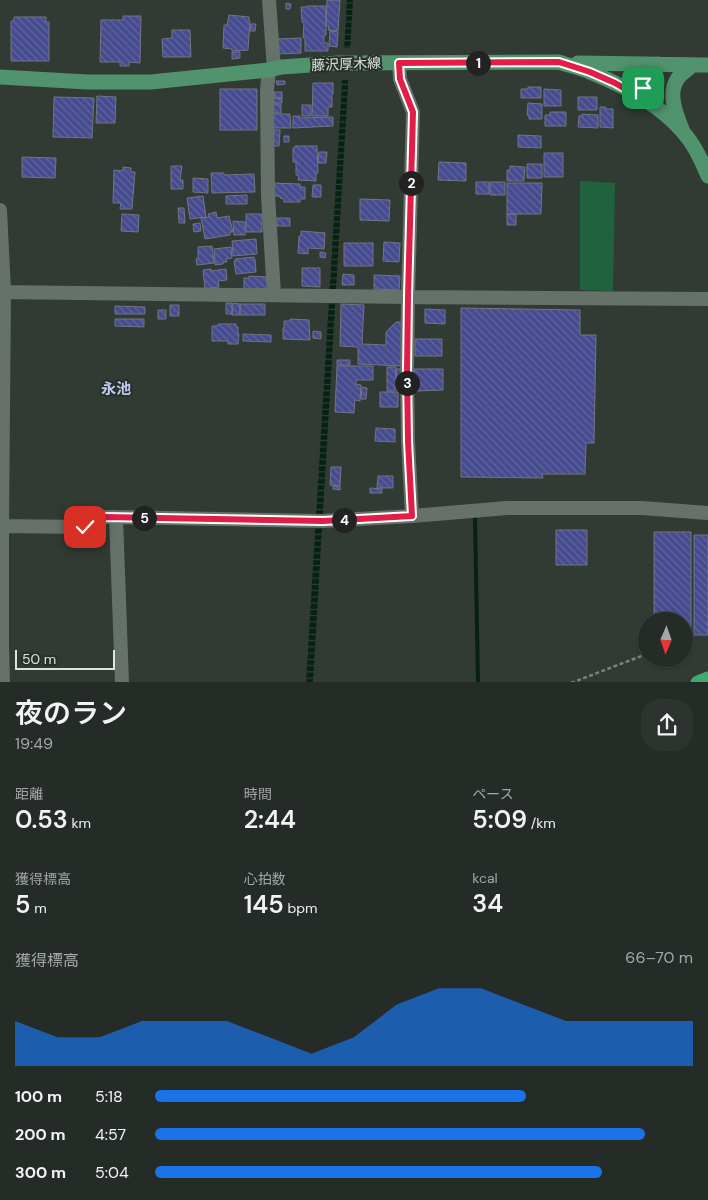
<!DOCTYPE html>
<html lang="ja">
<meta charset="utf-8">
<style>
:root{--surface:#252c27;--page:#2d342f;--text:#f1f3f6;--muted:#a3a7a7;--line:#424844;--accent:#1a73e8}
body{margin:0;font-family:"DM Sans","Noto Sans JP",sans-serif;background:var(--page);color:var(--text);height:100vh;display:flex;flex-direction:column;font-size:19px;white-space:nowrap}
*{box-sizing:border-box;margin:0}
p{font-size:16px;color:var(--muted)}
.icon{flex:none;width:28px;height:28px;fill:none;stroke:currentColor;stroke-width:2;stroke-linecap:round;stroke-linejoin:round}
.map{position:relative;height:682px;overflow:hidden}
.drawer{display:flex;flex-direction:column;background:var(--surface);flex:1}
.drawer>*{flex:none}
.needle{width:32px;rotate:182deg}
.tools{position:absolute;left:638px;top:612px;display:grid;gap:10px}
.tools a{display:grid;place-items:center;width:55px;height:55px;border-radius:50%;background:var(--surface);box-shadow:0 1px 4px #0004,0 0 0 1px var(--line);font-size:25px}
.scale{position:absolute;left:15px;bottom:12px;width:100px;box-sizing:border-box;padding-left:5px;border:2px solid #dce2de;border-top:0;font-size:14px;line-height:18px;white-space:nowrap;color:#dce2de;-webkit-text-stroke:4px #27312a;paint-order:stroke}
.pin{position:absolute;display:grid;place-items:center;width:42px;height:42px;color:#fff;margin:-21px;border-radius:10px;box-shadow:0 2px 8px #0006}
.km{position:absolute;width:25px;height:25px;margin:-12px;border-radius:50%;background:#222;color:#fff;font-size:14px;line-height:25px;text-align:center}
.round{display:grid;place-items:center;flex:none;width:52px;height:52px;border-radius:20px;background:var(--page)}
.overview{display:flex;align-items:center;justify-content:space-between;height:85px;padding:0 15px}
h1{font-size:28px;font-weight:600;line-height:38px}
.stats{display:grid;grid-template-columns:repeat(3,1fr);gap:8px;height:85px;padding:5px 15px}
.stats div{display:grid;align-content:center}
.stats b{font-size:25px;font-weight:600}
.stats small{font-size:14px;font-weight:400}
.stats p{font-size:14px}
.chart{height:140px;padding:10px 15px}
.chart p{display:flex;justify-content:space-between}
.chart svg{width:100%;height:90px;margin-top:5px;fill:var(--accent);opacity:.7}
ul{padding:0 15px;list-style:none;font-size:16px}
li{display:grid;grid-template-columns:80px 60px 1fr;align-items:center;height:38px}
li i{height:12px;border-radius:6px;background:var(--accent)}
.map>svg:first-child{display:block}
.grass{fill:#1f623d}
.garden{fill:url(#garden-dots)}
.water{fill:url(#water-rules)}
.pier{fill:#313b34}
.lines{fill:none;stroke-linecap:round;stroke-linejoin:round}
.stream{stroke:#072112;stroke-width:4}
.building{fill:url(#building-back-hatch);stroke:#737581}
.path{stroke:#7b837d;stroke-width:2.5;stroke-dasharray:4 2.5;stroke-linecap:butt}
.minor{stroke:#667169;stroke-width:14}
.major{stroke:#51936d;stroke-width:15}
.highway{stroke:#43aa6f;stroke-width:15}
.route-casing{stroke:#fff;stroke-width:10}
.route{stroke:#e11d48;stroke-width:6}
.labels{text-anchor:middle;stroke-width:4;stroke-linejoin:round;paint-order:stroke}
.street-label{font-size:14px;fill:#dce2de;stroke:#27312a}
.neighbourhood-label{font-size:15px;font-weight:bold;fill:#c1c8f3;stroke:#27312a}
</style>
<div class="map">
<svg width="708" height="683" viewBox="0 0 708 683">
<defs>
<pattern id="garden-dots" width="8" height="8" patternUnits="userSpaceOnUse" patternTransform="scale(1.25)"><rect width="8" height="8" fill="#1f623d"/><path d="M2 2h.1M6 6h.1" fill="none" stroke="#3f7859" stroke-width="1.8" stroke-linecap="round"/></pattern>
<pattern id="water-rules" width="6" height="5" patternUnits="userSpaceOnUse" patternTransform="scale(1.25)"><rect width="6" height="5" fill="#072112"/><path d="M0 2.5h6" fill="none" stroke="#2b4134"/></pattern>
<pattern id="building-back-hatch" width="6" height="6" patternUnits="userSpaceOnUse" patternTransform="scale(1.25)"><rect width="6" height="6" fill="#464b8f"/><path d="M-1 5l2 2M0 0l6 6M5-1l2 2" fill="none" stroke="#60659e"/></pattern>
</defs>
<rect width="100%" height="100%" fill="#313b34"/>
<path class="grass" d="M580,181L615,183L613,291L580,290Z"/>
<path class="garden" d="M662,76L665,78C666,83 665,89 661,92C655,91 652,88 652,82L656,78Z"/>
<path class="water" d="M347,0H353L313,682L306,683Z"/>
<path class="pier" d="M343,48H351L350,80H341Z"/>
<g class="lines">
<path class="stream" d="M475,518L478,683"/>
</g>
<path class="building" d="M327,0H340L338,31L328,30L329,26H326Z
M286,3L291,4L290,9H286Z
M307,6H326V35H324V43H328V51H305V38H303L304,22H302L301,7H307Z
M229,15L249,17V20L250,21L248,50L232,51V49L223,48L224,25H227Z
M123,16H141L140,63L129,62V66H120V62H100L101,20H123Z
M14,17H46V22H49V61H11V21H14Z
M251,24H256L255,31H250Z
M172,30H190L191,57H163L162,39L172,38Z
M330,31L338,32L337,47L329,46Z
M301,38V53L278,54V39Z
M232,52H240V58L232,59Z
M276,81H285V84L277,85Z
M313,83H333V94H332V107H328V116H312Z
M528,87H541V98H521V89H528Z
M220,89H257V130H220Z
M544,89L561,90V106H544Z
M274,92H282V98H274Z
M97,96L116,97L115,123H96Z
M54,97L94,98L92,138L53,137Z
M578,97H597V110H578Z
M271,98H282V103H271Z
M528,103L542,104V119H529V115H527Z
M271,104H281V113H271Z
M302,105H311V116H302Z
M600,107H606V109H613V128L600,127Z
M550,112H566V126H545V115H550Z
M272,114H290L291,128H272Z
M582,114L598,115V128L578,127L579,116H582Z
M293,116H300V118L333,117V126L293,128Z
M272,130H280L279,146H272Z
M518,135L541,136V148L518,147Z
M284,136H289V142H284Z
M295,146H317L318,173H316V181L298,180L299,175H296V162H293V148H295Z
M319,152H327L326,163H318Z
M544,153H563V177H544Z
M22,157L56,158L55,178L22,177Z
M439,162L466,163V181L438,180Z
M527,164H542V178H527Z
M171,166H182L180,180H183V189H171Z
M510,166L525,167L524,181H507V170H510Z
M123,167L131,168V172H135L132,209H120L121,203H113L114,170L123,171Z
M211,173H224V175L254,174L255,192L212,193Z
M193,178L208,179V193L193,192Z
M476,182H489V194H476Z
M490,182H505V195H490Z
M272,183L300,184V187H305V199H300V202H284V199L280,198V196H271Z
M507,183H542L541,214H507Z
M313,185H321V197H312Z
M247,195V204H226V196Z
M203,196L206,217L190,219L187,198Z
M360,199L390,200L389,221L360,220Z
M178,208H184L185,223H179Z
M216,212L217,218L229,216L233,232H230V235L205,239L201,218L209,217L208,214Z
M122,214L139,215L138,232L121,231Z
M246,214H262V232H246Z
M507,214H516V225H507Z
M277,218H290V226H277Z
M233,221L245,222V235H234Z
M200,223L201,231L194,232L193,224Z
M301,231L325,233L324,249L308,248V254L298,253L299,236H301Z
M256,239L257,254L233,256L232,241Z
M384,242L400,243L399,262L383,261Z
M344,243H373V266H344Z
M212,246L214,263L197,265L196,259L198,258V247Z
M231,247L232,258L226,259L227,262H223V264L215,265L214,249Z
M320,252L326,253L325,258L320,257Z
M254,257V259H255L256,272L236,274L234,261H236L235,259Z
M302,268H320V287L302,286Z
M211,269V271L226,269L227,280L218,281L219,287L205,289L203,270Z
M343,274L354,275V285H342Z
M374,275L400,276L399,290L374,289Z
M249,276L268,277V289L244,292V278H249Z
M226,303H232V314H226Z
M233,303L240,304V315H232Z
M240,304H265V315H240Z
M341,304L364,305L362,344L386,345V332L396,322H402L401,366L358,364V347L340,346Z
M170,305H179V316H170Z
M115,306L145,307V314H115Z
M461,308L580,310V335H596L594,443H586L585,474H542L543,478L461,477Z
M425,309L445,310V324L425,323Z
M158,310H166V319H158Z
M115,319H144V327L115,326Z
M290,319L309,320L310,340L283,339V328H284V321H290Z
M218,324H236V327H238V334H239L238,344H228V341H212V326H218Z
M313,331L321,332V339L313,338Z
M243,334L271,335V342L243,341Z
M415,339H442V356H415Z
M337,360H350V365H337Z
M337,366H373V380H356V384L361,385L360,401L355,400L354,413L335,412Z
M387,367H396L395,391H387Z
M396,369H401V378H396Z
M414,369H443V390L416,391V383L414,384Z
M396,380L400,381V390H396Z
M362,387L367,388L366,399H361Z
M380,392H398V407H380Z
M376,428L395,429V442L375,441Z
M331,467H341L340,486L330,485Z
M378,476H393V488H377Z
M333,486H340V490L333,489Z
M370,488L382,489V493H370Z
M556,530H587V565H556Z
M654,532H691V641H684V621H654Z
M694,535H708V635H694Z"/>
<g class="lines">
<path class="path" d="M571,683L644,655"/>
<path class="minor" d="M269,0L274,69
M399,63L400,79L413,112L408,297L407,372L408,441L412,516
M269,70L267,90L268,195L274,295
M0,210L4,291L2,526V647L3,683
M0,292L408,297L708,299
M116,517L122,683
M0,526L85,527L105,517H116L323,521L412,516L507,508H642L708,513"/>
<path class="major" d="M578,63L708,65
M0,77L87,82H151L269,70L282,67L338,63L559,62C570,66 582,68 592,73C625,86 660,105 683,132C694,144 702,161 708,176
M651,104C640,85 640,78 658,64
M682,129C676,114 667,93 678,78C682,73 688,69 693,65"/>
<path class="highway" d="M698,683L708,679"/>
</g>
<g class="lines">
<defs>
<path id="route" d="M85,527L105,517L323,521L412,516L408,441L407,372L408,297L413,112L400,79L399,63L559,62L590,72L615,83L651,104L643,88"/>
</defs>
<use href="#route" class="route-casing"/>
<use href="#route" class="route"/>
</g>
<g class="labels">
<g class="street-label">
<text transform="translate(346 64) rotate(-2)" y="5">藤沢厚木線</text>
</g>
<g class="neighbourhood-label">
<text x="116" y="394">永池</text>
</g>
</g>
</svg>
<div class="tools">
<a><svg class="needle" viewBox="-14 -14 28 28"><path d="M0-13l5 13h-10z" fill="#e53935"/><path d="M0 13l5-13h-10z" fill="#a3a7a7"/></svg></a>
</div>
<div class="scale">50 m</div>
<div class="pin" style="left:643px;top:88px;background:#1e9e55"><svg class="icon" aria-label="arrive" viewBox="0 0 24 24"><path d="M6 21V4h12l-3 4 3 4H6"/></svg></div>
<div class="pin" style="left:85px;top:527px;background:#d93025"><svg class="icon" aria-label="check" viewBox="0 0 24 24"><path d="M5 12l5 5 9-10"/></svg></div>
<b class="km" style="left:478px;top:63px">1</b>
<b class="km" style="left:411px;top:183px">2</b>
<b class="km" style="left:407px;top:383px">3</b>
<b class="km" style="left:344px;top:520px">4</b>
<b class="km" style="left:144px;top:518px">5</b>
</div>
<section class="drawer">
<div class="overview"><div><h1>夜のラン</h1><p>19:49</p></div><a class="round"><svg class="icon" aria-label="share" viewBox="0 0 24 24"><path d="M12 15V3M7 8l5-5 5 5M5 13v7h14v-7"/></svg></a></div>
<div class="stats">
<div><p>距離</p><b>0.53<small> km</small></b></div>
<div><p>時間</p><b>2:44</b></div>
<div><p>ペース</p><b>5:09<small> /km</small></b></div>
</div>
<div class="stats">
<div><p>獲得標高</p><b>5<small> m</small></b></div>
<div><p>心拍数</p><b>145<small> bpm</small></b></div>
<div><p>kcal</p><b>34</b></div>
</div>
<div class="chart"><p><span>獲得標高</span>66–70 m</p>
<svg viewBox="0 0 160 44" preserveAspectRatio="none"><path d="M0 44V22L10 30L20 30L30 22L40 22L50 22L60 30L70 38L80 30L90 14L100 6L110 6L120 14L130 22L140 22L150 22L160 22V44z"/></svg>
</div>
<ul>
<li><b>100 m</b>5:18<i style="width:69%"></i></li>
<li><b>200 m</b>4:57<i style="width:91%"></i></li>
<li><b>300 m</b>5:04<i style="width:83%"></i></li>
</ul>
</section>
